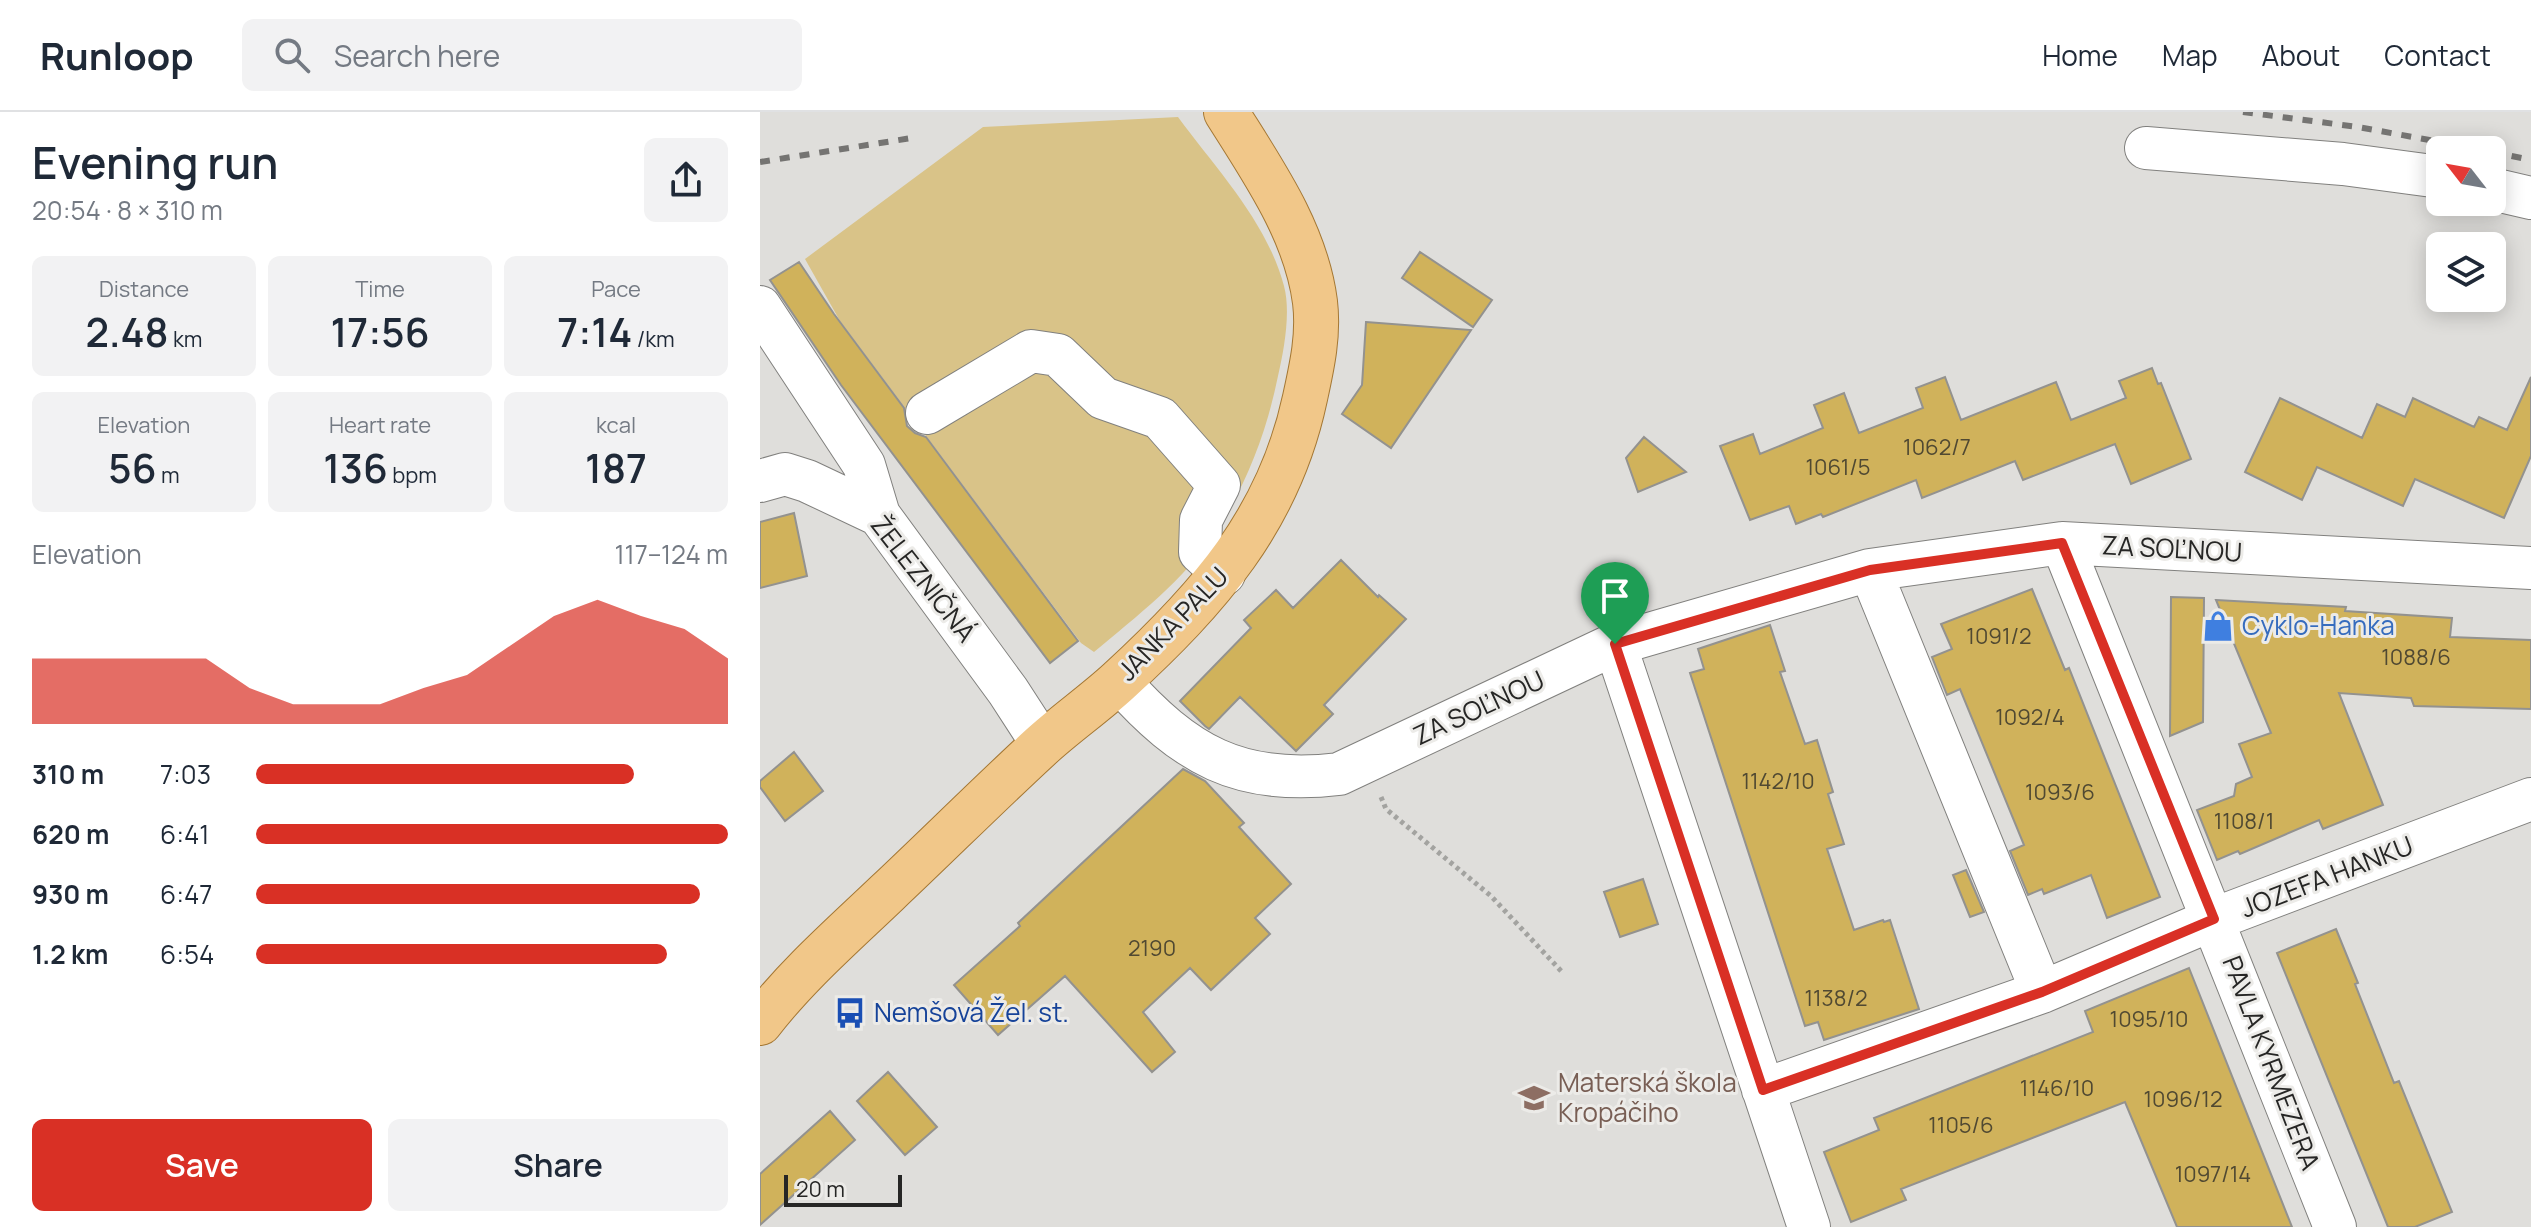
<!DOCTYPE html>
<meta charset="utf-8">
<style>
:root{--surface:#fff;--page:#f2f2f3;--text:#1f2937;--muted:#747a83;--line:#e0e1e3;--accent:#d93025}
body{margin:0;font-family:Manrope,sans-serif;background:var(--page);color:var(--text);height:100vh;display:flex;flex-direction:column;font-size:30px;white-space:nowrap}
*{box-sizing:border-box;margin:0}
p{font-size:26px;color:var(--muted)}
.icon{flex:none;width:44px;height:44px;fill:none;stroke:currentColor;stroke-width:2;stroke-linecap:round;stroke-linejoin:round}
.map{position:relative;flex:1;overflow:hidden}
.sheet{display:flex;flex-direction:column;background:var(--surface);width:760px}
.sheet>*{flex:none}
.needle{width:52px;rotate:301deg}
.buttons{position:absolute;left:1666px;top:24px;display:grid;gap:16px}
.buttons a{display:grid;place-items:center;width:80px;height:80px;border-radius:12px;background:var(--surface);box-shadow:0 4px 20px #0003;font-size:40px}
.scale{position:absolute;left:24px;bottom:20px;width:118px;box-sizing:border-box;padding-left:8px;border:4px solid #262625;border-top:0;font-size:22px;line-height:28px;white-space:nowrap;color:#262625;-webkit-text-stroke:6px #ecebe8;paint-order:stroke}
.pin{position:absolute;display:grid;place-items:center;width:68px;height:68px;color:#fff;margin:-82px -34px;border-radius:50% 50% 50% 0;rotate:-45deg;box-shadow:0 0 8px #0007}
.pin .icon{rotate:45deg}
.round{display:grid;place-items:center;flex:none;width:84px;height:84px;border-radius:12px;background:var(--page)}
.overview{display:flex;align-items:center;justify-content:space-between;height:136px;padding:0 32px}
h1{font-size:44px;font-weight:600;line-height:60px}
.figures{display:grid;grid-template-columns:repeat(3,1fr);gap:12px;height:136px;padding:8px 32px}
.figures div{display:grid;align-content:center;border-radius:12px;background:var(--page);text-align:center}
.figures b{font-size:40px;font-weight:600}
.figures small{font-size:22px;font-weight:400}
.figures p{font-size:22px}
.chart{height:224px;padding:16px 32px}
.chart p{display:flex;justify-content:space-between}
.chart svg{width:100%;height:144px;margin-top:8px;fill:var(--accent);opacity:.7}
.cta{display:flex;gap:16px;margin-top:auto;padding:16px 32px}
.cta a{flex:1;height:92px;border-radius:12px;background:var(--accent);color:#fff;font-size:32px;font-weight:600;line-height:92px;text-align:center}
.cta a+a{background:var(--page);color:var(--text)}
ul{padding:0 32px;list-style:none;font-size:26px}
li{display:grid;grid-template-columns:128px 96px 1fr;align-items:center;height:60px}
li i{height:20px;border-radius:10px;background:var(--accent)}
header{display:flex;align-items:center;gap:48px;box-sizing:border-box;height:112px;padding:0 40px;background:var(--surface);border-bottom:2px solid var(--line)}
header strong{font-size:38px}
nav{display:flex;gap:44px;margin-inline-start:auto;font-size:28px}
.search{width:560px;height:72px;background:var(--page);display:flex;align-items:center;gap:20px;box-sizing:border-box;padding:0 28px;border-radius:12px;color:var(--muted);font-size:30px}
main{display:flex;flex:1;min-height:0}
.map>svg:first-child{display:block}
.green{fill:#d9c388}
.building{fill:#d0b25b;stroke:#93928f;stroke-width:2}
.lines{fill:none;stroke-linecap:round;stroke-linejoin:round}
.minor-casing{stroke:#81807e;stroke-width:44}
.major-casing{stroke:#a47733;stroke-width:46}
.path{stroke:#a3a3a0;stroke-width:5;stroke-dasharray:4 4;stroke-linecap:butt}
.minor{stroke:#fff;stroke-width:42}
.major{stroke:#f1c789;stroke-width:44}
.rail{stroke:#757472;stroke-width:6;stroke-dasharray:10 10;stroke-linecap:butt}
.route-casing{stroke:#fff;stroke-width:16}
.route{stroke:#d93025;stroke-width:10}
.labels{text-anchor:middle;stroke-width:6;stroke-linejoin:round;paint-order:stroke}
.number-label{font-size:22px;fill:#504932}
.street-label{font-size:26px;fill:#262625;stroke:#ecebe8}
.shop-label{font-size:26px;fill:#366cbe;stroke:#ecebe8;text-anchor:start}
.transit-label{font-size:26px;fill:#164399;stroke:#ecebe8;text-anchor:start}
.education-label{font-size:26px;fill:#785e54;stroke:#ecebe8;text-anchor:start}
</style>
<header>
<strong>Runloop</strong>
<div class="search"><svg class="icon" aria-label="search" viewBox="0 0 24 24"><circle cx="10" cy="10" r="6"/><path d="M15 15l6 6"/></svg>Search here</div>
<nav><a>Home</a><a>Map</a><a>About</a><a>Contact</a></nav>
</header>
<main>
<section class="sheet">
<div class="overview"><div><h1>Evening run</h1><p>20:54 · 8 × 310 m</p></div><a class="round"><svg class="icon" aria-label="share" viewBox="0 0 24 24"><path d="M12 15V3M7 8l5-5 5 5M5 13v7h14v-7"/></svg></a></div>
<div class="figures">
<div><p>Distance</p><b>2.48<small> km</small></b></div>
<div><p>Time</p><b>17:56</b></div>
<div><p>Pace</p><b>7:14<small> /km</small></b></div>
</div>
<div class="figures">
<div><p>Elevation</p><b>56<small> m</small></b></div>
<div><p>Heart rate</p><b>136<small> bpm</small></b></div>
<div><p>kcal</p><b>187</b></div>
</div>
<div class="chart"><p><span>Elevation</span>117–124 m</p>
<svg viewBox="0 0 160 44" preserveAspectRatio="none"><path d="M0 44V24L10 24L20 24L30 24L40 24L50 33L60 38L70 38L80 38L90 33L100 29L110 20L120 11L130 6L140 11L150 15L160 24V44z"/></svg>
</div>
<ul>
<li><b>310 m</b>7:03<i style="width:80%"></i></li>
<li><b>620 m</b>6:41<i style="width:100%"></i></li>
<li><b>930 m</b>6:47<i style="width:94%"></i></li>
<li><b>1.2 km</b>6:54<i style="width:87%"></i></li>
</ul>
<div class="cta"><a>Save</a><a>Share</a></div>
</section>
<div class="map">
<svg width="1771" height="1115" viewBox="0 0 1771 1115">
<rect width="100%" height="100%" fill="#dfdedb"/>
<path class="green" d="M418,5C457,58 507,110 524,174C531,200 524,238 518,264C507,319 486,374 455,421C425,467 376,505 334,540L321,531L80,209L45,147L223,15Z"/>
<path class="building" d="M660,140L732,188L713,215L642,166Z
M39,150L74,202L144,296L147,314L155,321L166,325L318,529L290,551L81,273L10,168Z
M606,210L711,218L631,336L582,302L602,273Z
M1392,256L1398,272L1401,271L1431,347L1371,372L1355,332L1263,368L1255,349L1162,386L1156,368L1063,405L1061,402L1036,412L1029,394L990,408L960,334L993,322L1000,342L1063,316L1054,293L1084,281L1099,321L1163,296L1156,276L1185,265L1201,308L1296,270L1311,308L1366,286L1359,269Z
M1771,265V344L1744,406L1655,367L1643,394L1557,355L1542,388L1485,360L1520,286L1602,326L1617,292L1645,305L1653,286L1714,315L1719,305L1747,318Z
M884,325L926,360L878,380L866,346Z
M34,401L47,464L0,476V410Z
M581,448L618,485L619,483L646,507L564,593L573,602L536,639L480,585L449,617L445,614L420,589L491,516L484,508L516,478L533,496Z
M1272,477L1305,558L1309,556L1400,785L1347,806L1331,763L1284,782L1282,777L1268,783L1250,739L1264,733L1200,577L1187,583L1172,545L1192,537L1181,512Z
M1411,485L1444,486L1443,610L1410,624Z
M1456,488L1586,495L1585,499L1692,506L1690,525L1771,528V597L1654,594L1651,586L1579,581L1623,693L1563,717L1559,708L1480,742L1478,739L1457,748L1437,698L1474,684L1476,672L1492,665L1479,632L1511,621Z
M1010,513L1025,559L1020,560L1045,632L1057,628L1073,680L1068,682L1084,732L1067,737L1094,818L1123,808L1124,810L1130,808L1159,897L1064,928L1058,910L1045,914L930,561L944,557L938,537Z
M34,640L63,679L25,709L0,675V669Z
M423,657L445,669L484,711L479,715L531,772L495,806L510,822L451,878L430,856L383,900L415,940L392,960L305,864L238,923L194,873L260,814L258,811Z
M1206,758L1224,800L1210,805L1193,763Z
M883,767L898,812L860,825L844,780Z
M1576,817L1598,871L1595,872L1634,971L1639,969L1692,1100L1655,1115H1628L1517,841Z
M1429,856L1532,1115H1417L1365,990L1141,1077L1146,1088L1091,1110L1064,1040L1119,1018L1114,1006L1333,920L1325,899Z
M128,960L177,1015L145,1043L97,989Z
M70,999L95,1028L0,1113V1062Z"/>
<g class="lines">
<defs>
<path id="minor" d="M1386,36L1583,52L1680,65
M1732,77L1771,86
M0,195L104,353L119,403
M167,301L271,239L298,243L343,286L400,306L459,373L441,408L440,440L464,462
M0,369L25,362L47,369L119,403L248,579L283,633
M1302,431L1575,1115
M1110,458L1282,880
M855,532L1049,1115
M359,569C425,643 479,674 579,662L855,532L1110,458L1302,431L1771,456
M1003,978L1282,880L1454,807L1771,687"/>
<path id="major" d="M0,911C37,863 83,823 127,781C178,733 228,683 280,635C305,612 334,592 359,569C448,487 519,408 545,286C552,254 559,223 555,190C546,120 503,59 466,0"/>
</defs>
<use href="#minor" class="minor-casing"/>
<use href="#major" class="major-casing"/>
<path class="path" d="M621,685L626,697L731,784L803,861"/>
<use href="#minor" class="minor"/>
<use href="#major" class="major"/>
<path class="rail" d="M1483,0L1598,15L1724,38
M1732,40L1771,48
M0,50L158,25"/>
</g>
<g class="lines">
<defs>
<path id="route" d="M1302,431L1454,807L1282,880L1003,978L855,532L1110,458Z"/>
</defs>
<use href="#route" class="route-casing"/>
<use href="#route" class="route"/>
</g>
<defs>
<symbol id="shop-bare" viewBox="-9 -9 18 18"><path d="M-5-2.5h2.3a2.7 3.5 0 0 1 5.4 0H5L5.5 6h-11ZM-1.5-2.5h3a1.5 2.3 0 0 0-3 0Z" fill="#3f7fe0" stroke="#ecebe8" stroke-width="2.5" paint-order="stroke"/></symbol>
<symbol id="bus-bare" viewBox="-9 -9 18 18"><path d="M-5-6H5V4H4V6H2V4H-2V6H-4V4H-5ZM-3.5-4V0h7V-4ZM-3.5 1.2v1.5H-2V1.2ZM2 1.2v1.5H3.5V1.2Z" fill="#1a4fb4" stroke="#ecebe8" stroke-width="2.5" paint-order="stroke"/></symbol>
<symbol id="school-bare" viewBox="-9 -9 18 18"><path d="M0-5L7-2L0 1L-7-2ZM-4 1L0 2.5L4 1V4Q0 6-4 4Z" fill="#8d6e63" stroke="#ecebe8" stroke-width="2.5" paint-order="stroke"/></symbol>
</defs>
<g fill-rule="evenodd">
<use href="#shop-bare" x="1436" y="492" width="44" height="44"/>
<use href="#bus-bare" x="68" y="879" width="44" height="44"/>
<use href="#school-bare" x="752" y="964" width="44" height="44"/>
</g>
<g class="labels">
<g class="number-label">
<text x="1177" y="343">1062/7</text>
<text x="1078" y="363">1061/5</text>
<text x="1239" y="532">1091/2</text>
<text x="1656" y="553">1088/6</text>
<text x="1270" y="613">1092/4</text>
<text x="1018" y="677">1142/10</text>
<text x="1300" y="688">1093/6</text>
<text x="1484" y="717">1108/1</text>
<text x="392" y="844">2190</text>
<text x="1076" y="894">1138/2</text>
<text x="1389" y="915">1095/10</text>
<text x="1297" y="984">1146/10</text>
<text x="1423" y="995">1096/12</text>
<text x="1201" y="1021">1105/6</text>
<text x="1453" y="1070">1097/14</text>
</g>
<g class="street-label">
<text transform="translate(1412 437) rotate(3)" y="9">ZA SOĽNOU</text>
<text transform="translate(163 467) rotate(52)" y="9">ŽELEZNIČNÁ</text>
<text transform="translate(413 512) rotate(-46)" y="9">JANKA PALU</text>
<text transform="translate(719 596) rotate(-25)" y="9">ZA SOĽNOU</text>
<text transform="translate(1567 765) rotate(-21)" y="9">JOZEFA HANKU</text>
<text transform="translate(1511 951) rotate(69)" y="9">PAVLA KYRMEZERA</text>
</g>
<g class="shop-label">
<text x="1482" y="523">Cyklo-Hanka</text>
</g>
<g class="transit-label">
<text x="114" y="910">Nemšová Žel. st.</text>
</g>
<g class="education-label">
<text x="798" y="980">Materská škola<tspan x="798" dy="30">Kropáčiho</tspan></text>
</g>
</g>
</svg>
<div class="buttons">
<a><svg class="needle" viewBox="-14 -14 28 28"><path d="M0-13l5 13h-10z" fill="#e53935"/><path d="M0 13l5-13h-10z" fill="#747a83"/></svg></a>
<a><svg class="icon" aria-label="layers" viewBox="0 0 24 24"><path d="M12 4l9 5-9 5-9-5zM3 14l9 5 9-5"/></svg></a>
</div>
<div class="scale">20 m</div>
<div class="pin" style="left:855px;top:532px;background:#1e9e55"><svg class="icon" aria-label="arrive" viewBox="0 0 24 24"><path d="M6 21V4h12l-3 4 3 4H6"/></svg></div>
</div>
</main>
